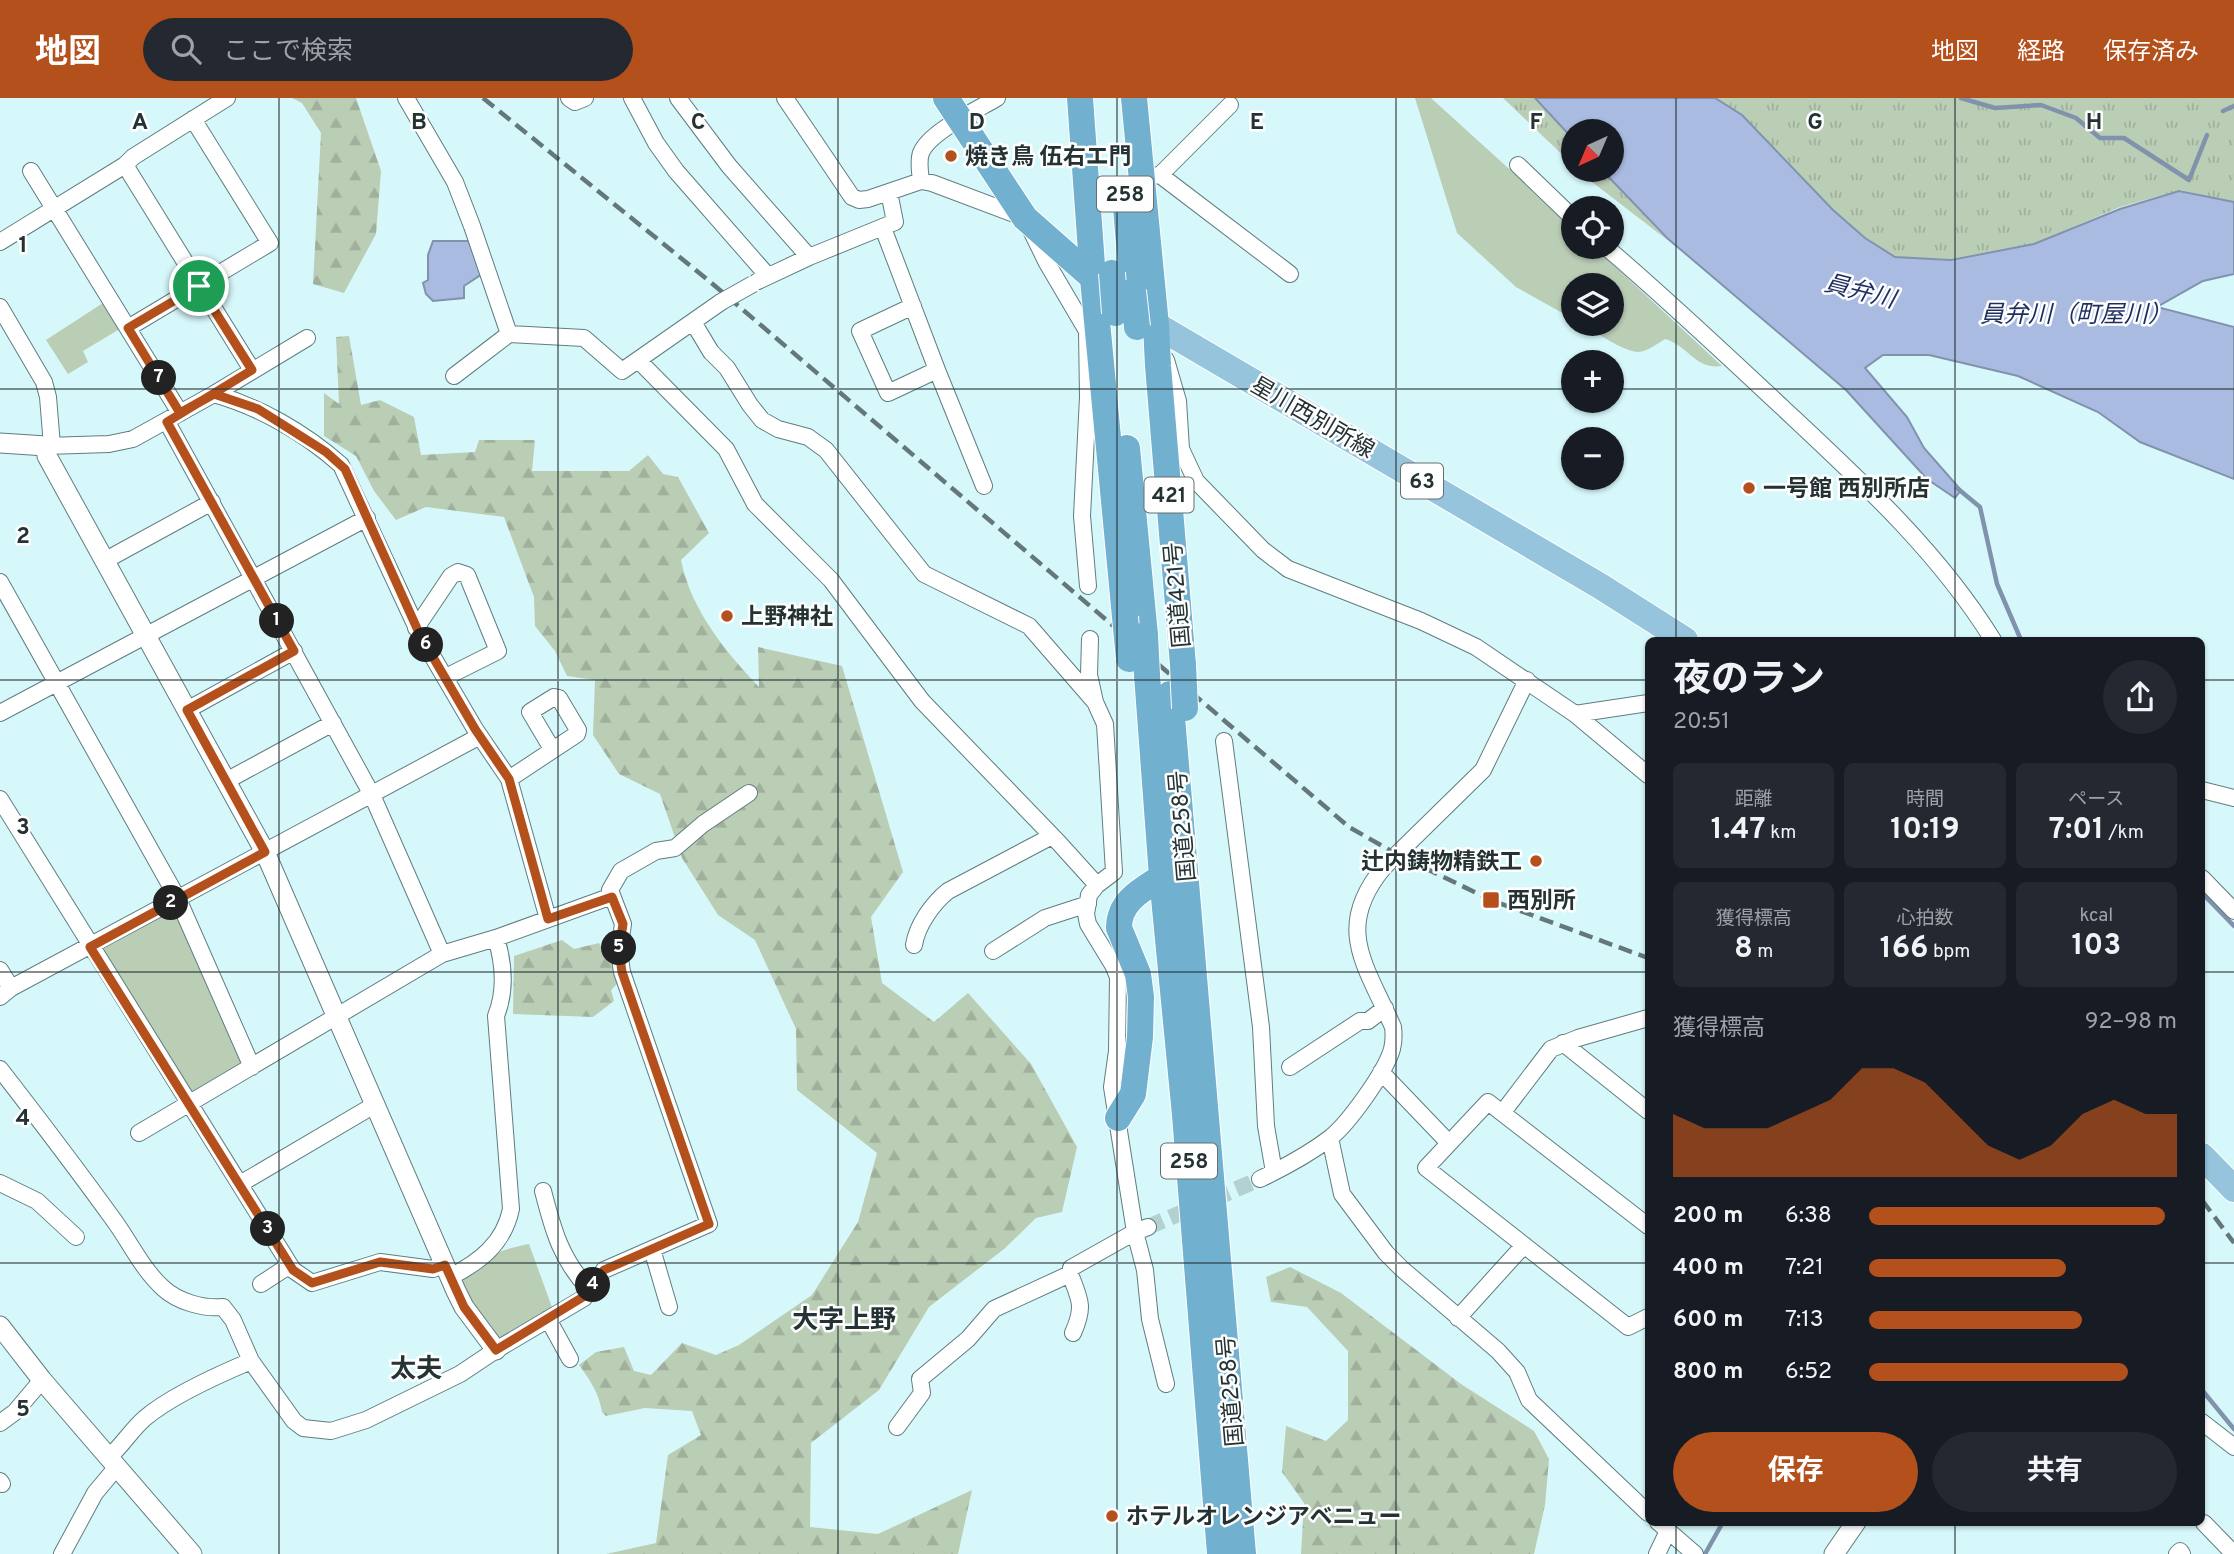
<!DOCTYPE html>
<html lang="ja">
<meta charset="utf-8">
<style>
:root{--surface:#171b24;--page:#242831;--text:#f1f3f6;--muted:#9ea1a6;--accent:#b4501c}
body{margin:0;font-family:Overpass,"Noto Sans JP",sans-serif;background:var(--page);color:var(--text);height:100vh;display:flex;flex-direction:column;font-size:26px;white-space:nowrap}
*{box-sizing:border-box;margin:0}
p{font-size:23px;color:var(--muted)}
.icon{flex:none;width:38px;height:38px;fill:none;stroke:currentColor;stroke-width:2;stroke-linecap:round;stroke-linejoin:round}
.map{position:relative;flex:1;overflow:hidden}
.side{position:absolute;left:1645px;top:539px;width:560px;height:889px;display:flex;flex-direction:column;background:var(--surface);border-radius:10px;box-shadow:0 2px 5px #0004}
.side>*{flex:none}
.needle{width:46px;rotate:224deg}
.tools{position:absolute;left:1561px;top:21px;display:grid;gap:14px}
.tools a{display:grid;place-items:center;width:63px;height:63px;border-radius:50%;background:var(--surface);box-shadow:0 2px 5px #0004;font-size:35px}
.pin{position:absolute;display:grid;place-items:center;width:60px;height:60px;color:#fff;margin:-30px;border:4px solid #fff;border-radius:50%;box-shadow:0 2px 7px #0007}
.km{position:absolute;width:35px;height:35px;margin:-18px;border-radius:50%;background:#222;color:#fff;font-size:19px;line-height:35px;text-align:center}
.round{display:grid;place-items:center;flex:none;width:74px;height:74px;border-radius:37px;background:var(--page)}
.overview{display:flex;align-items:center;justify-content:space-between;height:119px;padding:0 28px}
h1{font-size:38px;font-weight:700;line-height:52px}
.stats{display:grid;grid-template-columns:repeat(3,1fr);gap:10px;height:119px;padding:7px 28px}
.stats div{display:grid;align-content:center;border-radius:10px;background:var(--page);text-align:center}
.stats b{font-size:30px;font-weight:700}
.stats small{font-size:19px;font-weight:400}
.stats p{font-size:19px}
.chart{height:196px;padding:14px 28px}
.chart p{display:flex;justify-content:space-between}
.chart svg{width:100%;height:126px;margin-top:7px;fill:var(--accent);opacity:.7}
.button{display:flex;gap:14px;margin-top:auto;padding:14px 28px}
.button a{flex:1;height:80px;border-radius:42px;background:var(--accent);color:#fff;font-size:28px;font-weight:700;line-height:80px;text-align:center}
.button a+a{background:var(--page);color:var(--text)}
ul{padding:0 28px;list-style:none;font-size:23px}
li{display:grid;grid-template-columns:112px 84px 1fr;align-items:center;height:52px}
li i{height:18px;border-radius:9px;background:var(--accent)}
header{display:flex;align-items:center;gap:42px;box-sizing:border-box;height:98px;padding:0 35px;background:var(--accent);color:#fff}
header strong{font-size:33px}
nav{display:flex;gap:38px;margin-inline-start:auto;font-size:24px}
.search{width:490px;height:63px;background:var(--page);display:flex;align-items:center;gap:18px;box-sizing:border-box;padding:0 24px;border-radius:38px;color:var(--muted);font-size:26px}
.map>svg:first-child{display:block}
.grass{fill:url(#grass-tufts)}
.forest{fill:url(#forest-firs)}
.park{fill:#bacdb5}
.water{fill:#a9bbe1;stroke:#8192ad;stroke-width:2}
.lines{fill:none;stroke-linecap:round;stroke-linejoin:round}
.stream{stroke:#8192ad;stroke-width:4.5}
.minor-tunnel{stroke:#b3d0d3;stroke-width:16;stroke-dasharray:16 8;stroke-linecap:butt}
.minor-casing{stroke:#5f7d7f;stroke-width:18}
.tertiary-casing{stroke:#5f7d7f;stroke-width:21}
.primary-casing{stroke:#fff;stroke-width:28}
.trunk-casing{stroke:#fff;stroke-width:28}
.minor{stroke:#fff;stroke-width:16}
.tertiary{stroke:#fff;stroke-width:19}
.primary{stroke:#95c4dc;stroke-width:26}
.trunk{stroke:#72b0d0;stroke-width:26}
.rail{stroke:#64787a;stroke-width:4.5;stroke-dasharray:14 7;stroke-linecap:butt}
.minor-bridge-casing{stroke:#5f7d7f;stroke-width:18;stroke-linecap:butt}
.trunk-bridge-casing{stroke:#fff;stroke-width:28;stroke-linecap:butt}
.minor-bridge{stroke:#fff;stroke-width:16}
.trunk-bridge{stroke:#72b0d0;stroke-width:26}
.route-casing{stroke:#fff;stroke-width:14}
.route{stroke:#b4501c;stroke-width:9}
.grid{fill:none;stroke:#253233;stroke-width:2;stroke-opacity:0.55}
.poi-dot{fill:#b4501c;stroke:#fefefe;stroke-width:2.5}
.labels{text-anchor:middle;stroke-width:5;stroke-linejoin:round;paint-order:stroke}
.shield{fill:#fefefe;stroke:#666f70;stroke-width:2}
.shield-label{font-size:21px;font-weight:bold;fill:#253233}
.poi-label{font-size:23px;font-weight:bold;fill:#253233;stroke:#fefefe;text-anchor:start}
.street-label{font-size:23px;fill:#253233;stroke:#fefefe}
.water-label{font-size:24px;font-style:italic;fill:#1c2e5e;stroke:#fefefe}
.quarter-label{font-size:26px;font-weight:bold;fill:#253233;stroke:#fefefe}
.grid-label{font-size:23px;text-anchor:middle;font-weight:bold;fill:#253233;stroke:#fefefe;stroke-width:5;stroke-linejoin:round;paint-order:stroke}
</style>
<header>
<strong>地図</strong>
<div class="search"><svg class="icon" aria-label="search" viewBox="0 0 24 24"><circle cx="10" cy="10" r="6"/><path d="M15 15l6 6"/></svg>ここで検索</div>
<nav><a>地図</a><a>経路</a><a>保存済み</a></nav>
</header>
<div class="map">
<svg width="2234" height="1456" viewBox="0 0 2234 1456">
<defs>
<pattern id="grass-tufts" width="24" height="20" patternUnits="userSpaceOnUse" patternTransform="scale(1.75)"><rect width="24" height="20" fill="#bacdb5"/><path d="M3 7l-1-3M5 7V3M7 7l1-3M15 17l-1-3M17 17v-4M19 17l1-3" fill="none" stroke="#a0b09c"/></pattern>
<pattern id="forest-firs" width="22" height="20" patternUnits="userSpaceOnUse" patternTransform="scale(1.75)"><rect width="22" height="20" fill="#bacdb5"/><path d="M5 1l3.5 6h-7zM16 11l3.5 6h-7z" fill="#a0b09c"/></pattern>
</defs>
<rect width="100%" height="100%" fill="#d7f8fb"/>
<path class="grass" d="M1503,0H1535L1573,41V67Z
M1716,0H2234V104L2180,92L2120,109L2035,145L1951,161L1894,159L1865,139L1833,112L1742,17Z
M1578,72H1602L1666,141L1583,77Z"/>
<path class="forest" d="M292,0H356L381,73L376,136L344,195L313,186L321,35L302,5Z
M349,238L361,307L380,302L414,319L421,357L475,354L479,342H535L532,373H629L648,357L663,376L678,379L709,435L681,462C691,512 725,553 759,589L758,549L842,568L903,774L871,819L882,885L934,924L968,895L1031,966L1077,1049L1062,1114L1036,1120L1004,1151L929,1209L879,1292L811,1345L810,1429L878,1436L972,1392L958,1456H606L656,1445L668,1357L701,1337L692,1313L645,1310L606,1318L602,1314C599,1295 590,1282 579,1267L596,1254L624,1249L634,1273L651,1277L682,1245L716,1257L739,1247L812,1197L858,1124L877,1055L797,992L796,931L755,842L718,817L682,760L660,696L619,676L593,637L595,582L567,578L555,553L535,528L534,499L504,419L426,409L396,422L374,393L356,358L324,338V295L339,306L336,239Z
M562,842L574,851L599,845L605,855H615L619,884L611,892L614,903L593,919L513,916L514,858Z
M1290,1169L1341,1195L1461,1286L1534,1333L1549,1361L1545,1407L1534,1456H1301L1304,1405L1282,1374L1286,1328L1326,1343L1348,1322V1253L1307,1209L1271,1204L1266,1179Z"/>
<path class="park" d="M1415,0H1431L1573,129V149H1594L1722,268C1695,272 1689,248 1665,241C1657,246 1648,253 1639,254C1623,254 1595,233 1581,226H1612V187H1573V221L1516,189L1457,135Z
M106,203L123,229L83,253L88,264L68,276L46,242Z
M173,805L244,963L186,997L96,850Z
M529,1146L553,1212L504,1242L498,1241L476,1210L462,1185C474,1159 504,1151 529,1146Z"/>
<path class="water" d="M1535,0H1715L1742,17L1833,112L1865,140L1895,159L1951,162L2034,146L2120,111L2179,93L2234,104V176L2203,183L2157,209L2234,229V381L2140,344L2098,314L2018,278L1929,257H1883L1865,270L1907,319L1924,350L1961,392L1955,400L1927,381L1846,292L1667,140L1602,72H1612V33H1573V41Z
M433,143H469L482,176L464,188V200L433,203L426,196L423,185L428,182V157Z"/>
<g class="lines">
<path class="stream" d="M1961,0L1995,10L2041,7L2076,20L2100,40H2124L2189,82L2207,37
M2223,13L2234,8
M1957,390L1980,409L1997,486L2021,542
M2202,795L2234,828
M2202,1292L2234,1331
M1705,1456L1723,1424"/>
<path class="minor-tunnel" d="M1148,1129L1260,1081"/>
<defs>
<path id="minor" d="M406,0L455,84L472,128L509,236
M569,0L575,4L585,0
M632,0L656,45L676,73L767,177
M678,0L729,68L809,159
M785,0L852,99L859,102L868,101L921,83L932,85L1025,120L1047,165L1087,233L1088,299L1082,418L1088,488
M125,67L252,272
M1518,67L1573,120
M31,73L180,315
M1160,77L1230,7
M1141,79L1160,77L1290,176
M921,83C920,74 918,63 921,55C929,34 977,12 997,0
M883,130L937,272L984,388
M0,144L125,67L133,59L227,0
M1606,149C1667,201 1725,256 1783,310C1860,382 1938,453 1993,542
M758,183L809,159L895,124L889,94
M913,208L860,233L888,295L937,272
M0,209L44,284L48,299L52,348
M693,224L711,254L727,270L750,307L762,322L778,331L808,339L826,352L924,476L1029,528L1095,604
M128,230L270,145L193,21
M1166,262L1178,303L1181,351L1196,383L1263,452L1288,471L1421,523L1476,549L1575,616L1648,677
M639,263L726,351L755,406L831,482L922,603L1059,745L1097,787L1089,797L1086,816L1088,826L1113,867L1118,879L1117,953L1112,989L1135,1134L1148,1129
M454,278L509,236L584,240L622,273L721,204
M214,296L307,240
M167,324L372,697L442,856
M46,348L109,346L133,341L214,296C260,309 305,335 341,367L420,537L475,631L509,681L548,821
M104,463L212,404
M0,484L178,801L252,969
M416,530L451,478L458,474L467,477L498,553L446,579
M1090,541L1089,577L1095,604L1105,626L1114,774L1097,787
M187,612L294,553
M0,615L367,420
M1575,616L1648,605
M1224,643L1261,929L1266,1028L1274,1074
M509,681L577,636L578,632L559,600L554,599L530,614L552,651
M226,683L333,625
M2202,692L2234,700
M0,701L293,1172L312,1185L380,1164L433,1171L445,1166
M2202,780L2234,813
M914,847C917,827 933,805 948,793L1052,738
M993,853L1045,820L1088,806
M0,872L11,890
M0,899L11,890L480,638
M1563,945L1648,1013
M1290,969L1360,923H1368L1385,910
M0,971C38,1020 76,1070 113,1121C130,1144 142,1171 163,1190C178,1204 204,1211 223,1209L233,1222L251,1263
M1381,974L1449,1045
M1503,1014L1551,951L1578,940L1648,920
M139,1035L442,856L496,840L612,798
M1330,1040L1342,1096L1386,1155L1402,1171L1498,1253L1517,1274L1529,1302L1648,1415
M1260,1081C1283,1070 1309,1056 1330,1040C1349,1025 1386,973 1392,951C1394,943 1394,937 1393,929C1366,867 1333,830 1384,769L1483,672L1527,582
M0,1085L37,1103L76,1139
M240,1086L376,1006
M543,1093C553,1132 561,1162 590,1192
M1648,1128L1488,1004L1426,1070L1628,1229L1648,1219
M652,1151L669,1209
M1070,1176C1080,1202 1085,1208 1073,1235
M450,1179C480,1164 504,1145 511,1111L496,918C506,893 504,866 496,840
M261,1186L290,1167
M1458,1220L1524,1147
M548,1221L570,1261
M2202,1324L2234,1349
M0,1325L15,1314L42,1282
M897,1329L922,1295L920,1281L968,1241L994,1211L1070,1176L1071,1170L1135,1134L1145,1172L1150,1221L1166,1286
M108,1360C122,1348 131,1332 145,1320C171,1298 220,1276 251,1263L294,1323L303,1330L331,1333L366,1322L460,1276L496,1252L584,1200L604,1172L709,1126L622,874L619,853L623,826L610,792L621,773L656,753L675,750L703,726L749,695
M0,1383L2,1386
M1658,1424L1695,1456
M2204,1425L2234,1456
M62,1456L95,1395L116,1370
M1657,1456L1668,1433
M2177,1456L2180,1453L2182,1456"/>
<path id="tertiary" d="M0,345L46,348L47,358L265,754L456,1193L464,1209L496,1252
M0,1228L42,1282L192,1456
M1834,1456L1856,1424"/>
<path id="primary" d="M1156,227L1600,488L1685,542
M2202,1058L2234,1091"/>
<path id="trunk" d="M946,0L1025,120L1101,187
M1080,0L1093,181L1125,519
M1134,0L1156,227L1158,268L1183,567
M1126,110L1133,193
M1127,350L1145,537
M1147,577L1162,779L1185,1017L1220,1456
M1170,596L1243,1456
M1118,1020L1133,996L1140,939L1141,899L1138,876L1119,830C1119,803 1142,792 1162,779"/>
</defs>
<use href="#minor" class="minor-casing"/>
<use href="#tertiary" class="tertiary-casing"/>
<use href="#primary" class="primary-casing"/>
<use href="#trunk" class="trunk-casing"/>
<use href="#minor" class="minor"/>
<use href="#tertiary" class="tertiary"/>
<use href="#primary" class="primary"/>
<use href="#trunk" class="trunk"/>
<path class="rail" d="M483,0L708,182L1349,729L1398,757L1491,802L1648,860
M2202,1102L2234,1145"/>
<defs>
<path id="minor-bridge" d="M721,204L753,186"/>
<path id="trunk-bridge" d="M1112,175L1115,215
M1133,193L1137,229
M1125,519L1129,561
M1145,537L1147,577
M1183,567L1185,610"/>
</defs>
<use href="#minor-bridge" class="minor-bridge-casing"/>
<use href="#trunk-bridge" class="trunk-bridge-casing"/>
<use href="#minor-bridge" class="minor-bridge"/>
<use href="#trunk-bridge" class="trunk-bridge"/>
</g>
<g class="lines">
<defs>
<path id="route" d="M199,188L252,272L167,324L294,553L187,612L265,754L90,849L293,1172L312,1185L380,1164L433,1171L445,1167L464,1209L496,1252L583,1199L604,1172L709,1126L622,874L619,853L623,826L612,799L548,821L509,681L475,631L420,537L345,371L326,354L258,311L214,296L180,315L128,230L199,188"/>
</defs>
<use href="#route" class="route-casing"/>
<use href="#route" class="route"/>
</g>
<path class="grid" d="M279,0V1456M558,0V1456M838,0V1456M1117,0V1456M1396,0V1456M1676,0V542M1955,0V542M0,291H1573M1612,291H2234M0,582H1648M2202,582H2234M0,874H1648M2202,874H2234M0,1165H1648M2202,1165H2234M1676,1424V1456M1955,1424V1456"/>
<g class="poi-dot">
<circle cx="951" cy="58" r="7"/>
<circle cx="1749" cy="390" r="7"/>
<circle cx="727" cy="518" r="7"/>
<circle cx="1536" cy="763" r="7"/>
<rect x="1482" y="793" width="18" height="18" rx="3.5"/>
<circle cx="1112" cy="1418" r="7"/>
</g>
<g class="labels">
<g class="shield">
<rect x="1097" y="78.5" width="56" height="35" rx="5"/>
<rect x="1401" y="365.5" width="42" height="35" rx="5"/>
<rect x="1144.5" y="379.5" width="49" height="35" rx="5"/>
<rect x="1161" y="1045.5" width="56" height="35" rx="5"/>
</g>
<g class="shield-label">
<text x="1125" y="103">258</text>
<text x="1422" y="390">63</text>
<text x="1169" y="404">421</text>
<text x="1189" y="1070">258</text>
</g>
<g class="poi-label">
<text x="965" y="66">焼き鳥 伍右エ門</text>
<text x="1763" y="398">一号館 西別所店</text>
<text x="741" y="526">上野神社</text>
<text x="1522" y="771" text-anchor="end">辻内鋳物精鉄工</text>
<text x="1507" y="810">西別所</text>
<text x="1126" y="1426">ホテルオレンジアベニュー</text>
</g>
<g class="street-label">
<text transform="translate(1313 319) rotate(30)" y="8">星川西別所線</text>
<text transform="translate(1177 497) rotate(-95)" y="8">国道421号</text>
<text transform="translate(1182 728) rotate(-95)" y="8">国道258号</text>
<text transform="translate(1230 1293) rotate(-95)" y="8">国道258号</text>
</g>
<g class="water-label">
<text transform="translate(1860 193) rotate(14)" y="8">員弁川</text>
<text x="2076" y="224">員弁川（町屋川）</text>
</g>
<g class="quarter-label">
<text x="844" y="1230">大字上野</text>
<text x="416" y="1279">太夫</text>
</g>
</g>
<g class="grid-label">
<text x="140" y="31">A</text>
<text x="419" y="31">B</text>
<text x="698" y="31">C</text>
<text x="977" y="31">D</text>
<text x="1257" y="31">E</text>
<text x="1536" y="31">F</text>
<text x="1815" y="31">G</text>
<text x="2094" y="31">H</text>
<text x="23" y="154">1</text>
<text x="23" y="445">2</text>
<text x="23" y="736">3</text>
<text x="23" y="1027">4</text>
<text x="23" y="1318">5</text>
</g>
</svg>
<div class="tools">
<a><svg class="needle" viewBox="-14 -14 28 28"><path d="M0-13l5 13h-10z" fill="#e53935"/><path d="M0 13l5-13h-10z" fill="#9ea1a6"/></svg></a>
<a><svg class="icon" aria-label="locate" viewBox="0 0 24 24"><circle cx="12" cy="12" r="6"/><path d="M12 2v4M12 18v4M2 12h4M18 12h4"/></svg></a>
<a><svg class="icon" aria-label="layers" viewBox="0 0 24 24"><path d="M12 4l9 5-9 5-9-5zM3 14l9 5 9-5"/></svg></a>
<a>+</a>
<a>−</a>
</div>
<div class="pin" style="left:199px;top:188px;background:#1e9e55"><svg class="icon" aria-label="arrive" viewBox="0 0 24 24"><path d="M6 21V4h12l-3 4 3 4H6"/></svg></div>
<b class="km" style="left:277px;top:523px">1</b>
<b class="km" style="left:171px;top:805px">2</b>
<b class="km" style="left:268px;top:1131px">3</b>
<b class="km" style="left:593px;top:1187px">4</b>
<b class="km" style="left:619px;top:850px">5</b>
<b class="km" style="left:426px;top:547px">6</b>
<b class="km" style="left:159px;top:280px">7</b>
<section class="side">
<div class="overview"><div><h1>夜のラン</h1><p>20:51</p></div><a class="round"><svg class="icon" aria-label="share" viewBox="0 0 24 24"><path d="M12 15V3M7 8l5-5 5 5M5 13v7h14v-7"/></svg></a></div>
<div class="stats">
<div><p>距離</p><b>1.47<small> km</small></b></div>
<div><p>時間</p><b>10:19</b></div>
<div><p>ペース</p><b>7:01<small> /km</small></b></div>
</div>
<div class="stats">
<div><p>獲得標高</p><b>8<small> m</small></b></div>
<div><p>心拍数</p><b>166<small> bpm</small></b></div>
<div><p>kcal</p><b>103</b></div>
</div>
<div class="chart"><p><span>獲得標高</span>92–98 m</p>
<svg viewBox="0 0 160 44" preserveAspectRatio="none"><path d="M0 44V22L10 27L20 27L30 27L40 22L50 17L60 6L70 6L80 11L90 22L100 33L110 38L120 33L130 22L140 17L150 22L160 22V44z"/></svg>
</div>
<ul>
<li><b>200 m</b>6:38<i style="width:96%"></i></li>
<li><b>400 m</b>7:21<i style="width:64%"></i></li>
<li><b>600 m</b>7:13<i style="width:69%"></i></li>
<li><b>800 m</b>6:52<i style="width:84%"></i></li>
</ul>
<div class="button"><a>保存</a><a>共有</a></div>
</section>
</div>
